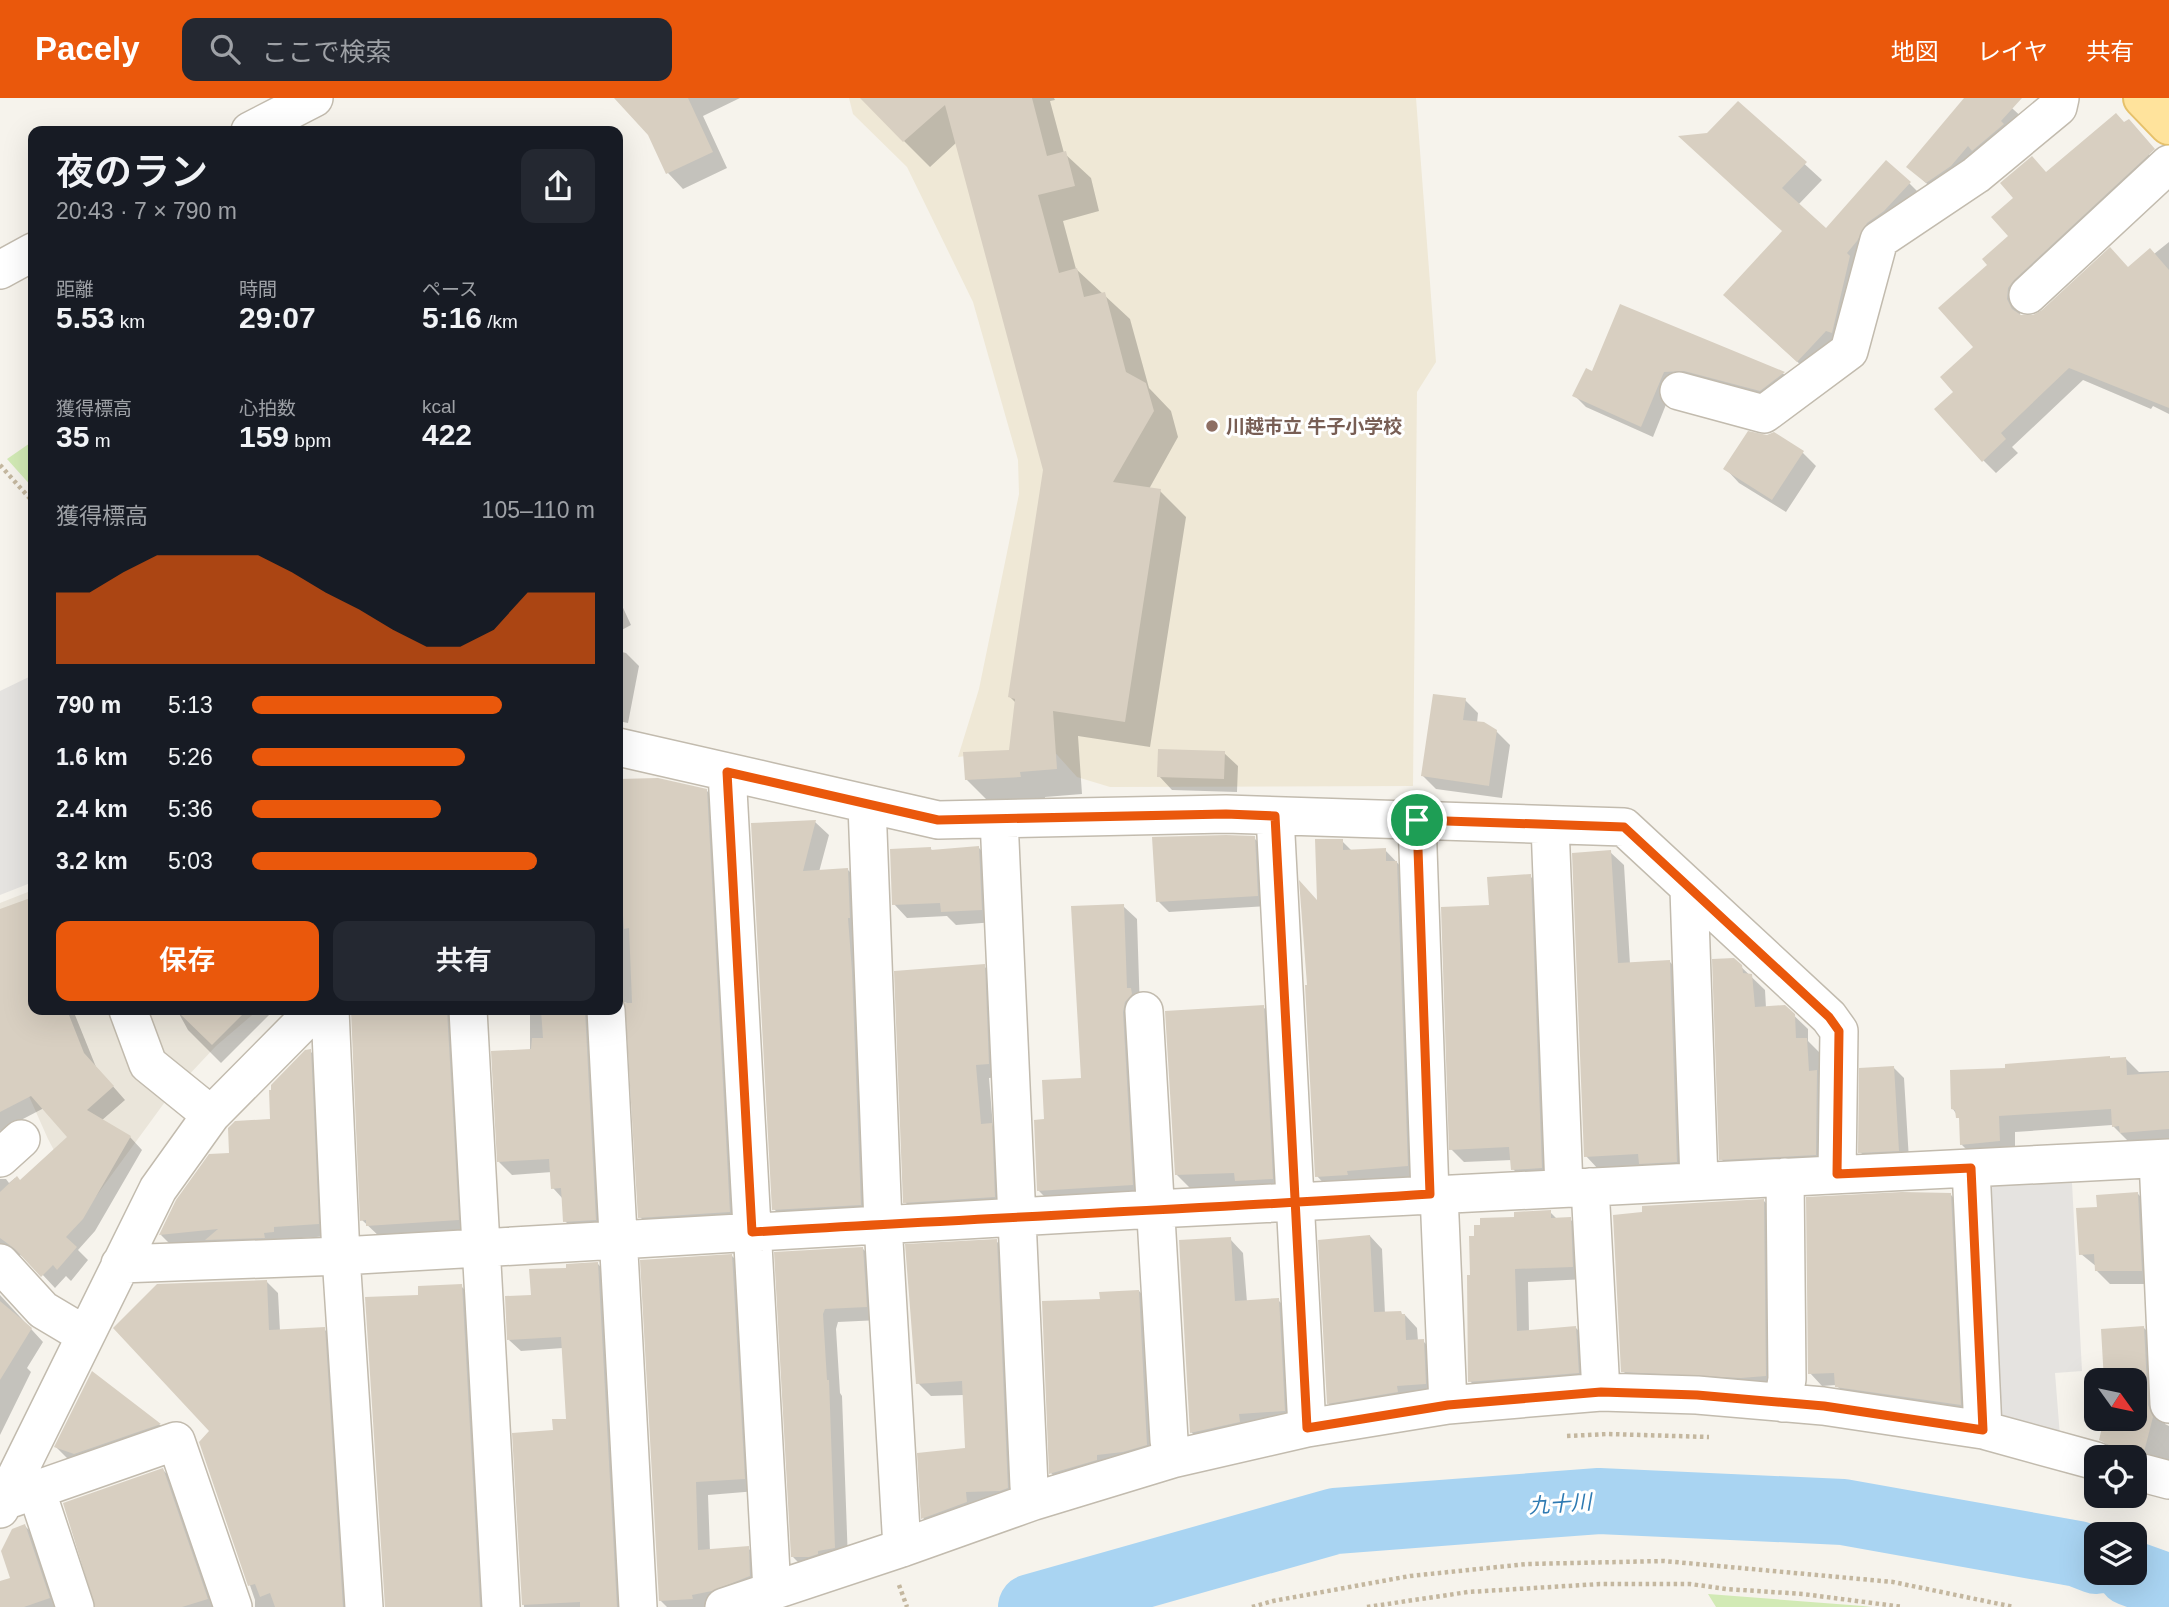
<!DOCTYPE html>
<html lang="ja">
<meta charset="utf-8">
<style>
:root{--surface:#171b24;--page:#242831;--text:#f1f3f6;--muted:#9ea1a6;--accent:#ea580c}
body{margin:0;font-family:Arial,"Noto Sans JP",sans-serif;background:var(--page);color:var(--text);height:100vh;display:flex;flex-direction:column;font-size:26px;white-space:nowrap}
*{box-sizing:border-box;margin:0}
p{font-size:23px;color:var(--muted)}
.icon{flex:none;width:38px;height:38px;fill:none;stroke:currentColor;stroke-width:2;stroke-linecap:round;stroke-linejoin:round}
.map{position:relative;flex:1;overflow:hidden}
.sheet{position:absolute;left:28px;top:28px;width:595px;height:889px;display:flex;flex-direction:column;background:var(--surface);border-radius:14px;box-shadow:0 7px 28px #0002}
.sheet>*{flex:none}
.needle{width:46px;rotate:123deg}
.buttons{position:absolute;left:2084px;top:1270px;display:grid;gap:14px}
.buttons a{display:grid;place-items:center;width:63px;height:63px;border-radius:14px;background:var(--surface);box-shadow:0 7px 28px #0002;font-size:35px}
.pin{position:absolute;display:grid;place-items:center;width:60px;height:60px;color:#fff;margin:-30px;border:4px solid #fff;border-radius:50%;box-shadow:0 2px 7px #0007}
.round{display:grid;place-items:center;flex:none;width:74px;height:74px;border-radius:14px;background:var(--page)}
.headline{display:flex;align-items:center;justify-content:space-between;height:119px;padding:0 28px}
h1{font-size:38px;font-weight:600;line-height:52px}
.stats{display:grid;grid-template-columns:repeat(3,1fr);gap:10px;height:119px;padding:7px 28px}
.stats div{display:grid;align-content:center}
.stats b{font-size:30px;font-weight:600}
.stats small{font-size:19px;font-weight:400}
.stats p{font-size:19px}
.chart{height:196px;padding:14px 28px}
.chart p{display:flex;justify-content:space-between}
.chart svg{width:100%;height:126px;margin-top:7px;fill:var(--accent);opacity:.7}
.primary-button{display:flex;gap:14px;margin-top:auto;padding:14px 28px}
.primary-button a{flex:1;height:80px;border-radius:14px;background:var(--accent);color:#fff;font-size:28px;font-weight:600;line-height:80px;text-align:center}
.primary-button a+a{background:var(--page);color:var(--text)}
ul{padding:0 28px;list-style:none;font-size:23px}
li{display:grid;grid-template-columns:112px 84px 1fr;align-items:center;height:52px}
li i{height:18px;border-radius:9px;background:var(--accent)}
header{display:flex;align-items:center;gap:42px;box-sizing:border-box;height:98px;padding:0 35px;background:var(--accent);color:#fff}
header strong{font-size:33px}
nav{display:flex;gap:38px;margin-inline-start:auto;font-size:24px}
.search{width:490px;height:63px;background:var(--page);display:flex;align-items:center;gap:18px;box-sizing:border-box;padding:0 24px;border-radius:14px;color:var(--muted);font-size:26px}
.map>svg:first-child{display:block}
.residential{fill:#eae5da}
.education{fill:#efe8d6}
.green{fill:#d2eab5}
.parking{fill:#e5e3e0}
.shadow{fill:#0003}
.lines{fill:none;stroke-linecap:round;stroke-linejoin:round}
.river{stroke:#a9d4f2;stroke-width:66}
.building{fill:#d8cfc1}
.minor-casing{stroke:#c2bbae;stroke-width:40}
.major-casing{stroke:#e6c16a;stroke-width:42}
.path{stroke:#c4b79f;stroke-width:4.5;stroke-dasharray:3.5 3.5;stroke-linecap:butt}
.minor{stroke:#fff;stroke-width:37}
.major{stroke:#ffe39c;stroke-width:38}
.route-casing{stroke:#fff;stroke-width:14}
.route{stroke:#ea580c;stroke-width:9}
.education-dot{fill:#8d6e63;stroke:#fff;stroke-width:2.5}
.labels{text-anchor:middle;stroke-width:6;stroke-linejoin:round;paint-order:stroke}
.education-label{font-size:19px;font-weight:bold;fill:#785e54;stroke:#fff;text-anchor:start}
.water-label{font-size:21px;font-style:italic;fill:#2e7ab2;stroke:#fff}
</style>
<header>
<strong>Pacely</strong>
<div class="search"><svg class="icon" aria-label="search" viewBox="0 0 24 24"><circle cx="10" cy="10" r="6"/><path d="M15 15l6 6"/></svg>ここで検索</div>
<nav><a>地図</a><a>レイヤ</a><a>共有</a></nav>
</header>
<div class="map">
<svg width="2169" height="1509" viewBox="0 0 2169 1509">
<rect width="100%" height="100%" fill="#f6f3ec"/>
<path class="residential" d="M33,792V912H258L216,948L170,997L86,1112L48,1041L0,933V805Z"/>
<path class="education" d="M849,0H1416L1436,264L1417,294L1413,688L1110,689L1077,679L1049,648L958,659L979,591L1019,396L1018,362L973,204L907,69L853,16Z"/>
<path class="green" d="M33,343V390L7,361Z
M1708,1496L1863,1508L1871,1509H1716Z"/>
<path class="parking" d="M33,577V784L0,797V593Z
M2072,1085L2082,1273L2055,1275L2060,1338L1993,1321L1984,1088Z"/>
<path class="shadow" d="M616,0H740L703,18L727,70L683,91L668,75L650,36Z
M878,0H1054L1055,2L1050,3L1064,55L1091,80L1099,113L1063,123L1076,171L1130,221L1149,290L1171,313L1178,339L1149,391L1160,393L1186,419L1150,649L1078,638L1082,696L1045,699V704L992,707L966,681L1011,653L1016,605L1010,599L1045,372L957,44L930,69L875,14Z
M1966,0H2001L2026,23L1940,98L1908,68Z
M1738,5L1822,82L1798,107L1826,132L1909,85L1926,102L1900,129L1848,250L1814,279L1742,213L1784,134L1708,37Z
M2128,30L2160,70L2020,205V217L2021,219H2034L2129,171L2154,156L2169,144V316L2153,308L2151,311L2083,282L2012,349L2018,355L1996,375L1983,362L1956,294L1976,249L1989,167L2010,138L2046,76Z
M1621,209L1784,276L1795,287L1772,304L1675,284L1653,339L1586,309L1574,297L1593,275Z
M1803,355L1816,368L1786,414L1739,385L1726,371Z
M618,499L631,527L618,534Z
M618,553L626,555L639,568L628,625L618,623Z
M1465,602L1478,615L1477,625L1496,633L1510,647L1502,700L1436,691L1422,677Z
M1224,655L1238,668L1237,694L1172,692L1159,678Z
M662,692H706L719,705L742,1127L653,1132L640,1119L627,905L618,903V694Z
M815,724L829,737L819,774L848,772L861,785L874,1120L787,1125L774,1111L753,727Z
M1254,740L1265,751L1268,808L1169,814L1158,803Z
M1342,743L1353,754L1385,752L1410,778L1421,1081L1330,1092L1317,1078L1309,888L1319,805Z
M979,750L992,764L995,824L956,827L947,818L907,820L894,806L931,751L933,754Z
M1610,754L1624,767L1630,866L1670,864L1683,878L1690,1077L1599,1072L1586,1058Z
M1530,778L1543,791L1555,1083L1526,1084L1513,1071L1512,1062L1464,1064L1451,1051L1490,809Z
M33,801V912H73L96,969L125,1002L101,1023L130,1039L142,1052L95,1133L78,1152L88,1162L71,1183L66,1178L55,1190L28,1161L20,1157L8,1156L0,1161V1081H6L9,1085L15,1080L20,1085L69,1039L44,1010L0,1033V813Z
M1123,808L1137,821L1146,1100L1052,1106L1038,1092L1046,1023L1082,982Z
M1733,861L1765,892L1766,910L1785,909L1808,931V943L1820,955L1829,1070L1735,1074L1721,1061Z
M984,868L997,882L1002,979L989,980L993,1029L1005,1040L1008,1112L918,1117L905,1104Z
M1263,909L1277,922L1286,1094L1250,1096L1241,1088L1190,1090L1176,1076Z
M177,912H268L271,915L221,965L188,932Z
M367,912H463L471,1134L381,1140L362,1122Z
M530,912H603L608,1134L578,1136L565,1123L563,1101L553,1090L552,1074L512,1077L499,1064L530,953Z
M310,953L323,966L331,1138L173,1149L161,1137L178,1103L272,1023Z
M2126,961L2139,974L2169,973V1051L2137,1052L2112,1027L2015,1034V1059L1977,1062L1961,1046V1023L1953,1011L2007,971Z
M1893,969L1904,980L1909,1062L1871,1064L1860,1054Z
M1950,1096L1963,1109L1973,1319L1849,1300L1836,1287L1822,1288L1810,1275Z
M2138,1096L2151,1109L2155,1186H2110L2097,1173V1169L2081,1156L2099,1111Z
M1764,1103L1777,1117L1779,1291L1636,1286L1623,1273Z
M1550,1114L1558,1122L1570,1121L1583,1135L1586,1181L1528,1184L1529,1234L1576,1230L1589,1244L1592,1288L1483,1297L1470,1283L1516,1120Z
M1370,1138L1382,1151L1385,1216L1405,1217L1417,1230L1418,1243H1423L1436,1256L1438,1298L1341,1317L1328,1305Z
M1230,1141L1243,1155L1247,1204L1278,1202L1292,1216L1298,1326L1205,1347L1191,1334Z
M996,1143L1010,1156L1014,1406L936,1433L923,1420L967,1351L964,1297L931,1298L918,1285Z
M863,1151L876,1164L880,1222L838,1224L836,1231L840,1295L842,1298L848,1463L806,1472L793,1459L776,1156Z
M732,1158L745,1171L757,1393L708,1397L710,1453L748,1450L761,1463L762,1491L707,1509H667L660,1502Z
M598,1166L609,1178L628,1509H524L514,1336L555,1334L567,1322L563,1250L521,1253L509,1242L532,1198L568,1172Z
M266,1183L278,1195L280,1233L324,1231L336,1243L353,1509H255V1502L201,1345L212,1333Z
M461,1188L473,1200L490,1509H386L420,1199Z
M1139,1193L1152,1207L1160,1360L1065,1388L1051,1375L1102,1203Z
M0,1197L43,1244L27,1270L31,1274L0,1337Z
M2144,1230L2161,1247L2165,1326L2169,1328V1370L2135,1360H2120L2101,1341L2135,1321Z
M92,1276L160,1327L171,1338L86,1367L67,1360L56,1349Z
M163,1372L174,1383L217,1509H97Z
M25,1428L37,1440L60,1509H0V1486L12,1481Z"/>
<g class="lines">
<path class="river" d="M2130,1475L2169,1489
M1031,1509L1335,1423L1599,1403L1843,1414L2078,1456L2096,1463"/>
</g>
<path class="building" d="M614,0H688L713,54L666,76L648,37Z
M860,0H1032L1047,58L1066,53L1075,88L1038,97L1059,175L1077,170L1084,199L1105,194L1126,274L1146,285L1154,313L1113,384L1161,391L1125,624L1053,613L1057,671L1020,674L1021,679L965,682L963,654L1009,652L1015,601L1008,599L1043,372L945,7L903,44Z
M1964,0H2022L2001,23L2004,26L1972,53L1968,48L1951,68L1926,85L1906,69Z
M1738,3L1807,64L1782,90L1826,130L1886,62L1911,84L1884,113L1867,125L1857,143L1847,155L1850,158L1832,235L1826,233L1797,264L1723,197L1782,133L1678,38L1707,35Z
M2116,15L2124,24L2129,21L2155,51L2014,182L2008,190L2007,201L2012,211L2021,217H2033L2042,212L2110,149L2128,169L2150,150L2169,172V310L2069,270L2001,335L2006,341L1982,364L1934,311L1953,294L1940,279L1973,249L1938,210L1987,167L1982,161L2008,138L1991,119L2013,100L2000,85L2032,58L2046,74Z
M1620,206L1785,274L1760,293L1684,273L1664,274L1641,329L1572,298L1586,270L1592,273Z
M1748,333L1767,337L1774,334L1804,353L1772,402L1723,371Z
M1433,596L1466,600L1463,622L1484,624L1497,632L1489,688L1421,678Z
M1158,651L1225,653L1224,681L1157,679Z
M658,680L707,691L730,1114L638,1120L625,905H632L629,830L624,831L618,750V681Z
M816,722L803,773L848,770L850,820H848L852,873L861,1107L772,1112L751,725Z
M1226,737L1255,738L1258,798L1156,804L1152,739Z
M1315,741H1343V752L1386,750V763H1397L1408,1068L1347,1073L1348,1077L1315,1079L1305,887H1307L1299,782L1317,802Z
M979,748L982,812L941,814L940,805L892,807L890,751L931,749V752Z
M1611,752L1618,865L1670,862L1677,1064L1639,1066L1638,1056L1584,1059L1572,755Z
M1531,776L1542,1070L1511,1072L1509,1049L1449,1052L1441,809L1489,807L1487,779Z
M33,799V912H67L84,955L114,988L87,1012L131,1038L83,1121L66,1139L77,1149L57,1172L53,1167L41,1179L15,1151L0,1140V1094L17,1078L20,1082L67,1039L31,998L0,1014V811Z
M1124,806L1127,890H1131L1132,896L1125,904L1123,914L1133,1087L1037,1093L1034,1022L1044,1021L1042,982L1081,980L1071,808Z
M1734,860L1742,867L1743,875L1752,876L1755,909L1785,907L1795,916L1796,940H1807L1809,973L1817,972L1816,1057L1719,1062L1712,861Z
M985,866L989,966L976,967L981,1026L992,1025L995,1099L903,1105L894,873Z
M1264,907L1273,1081L1235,1083L1234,1075L1175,1077L1165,913Z
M176,912H247L212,947Z
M378,912H447L459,1122L366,1128V1122L360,1123L351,913Z
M541,912H585L596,1122L563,1124L561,1090L551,1091L549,1061L497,1064L491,953L531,951L532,940H543Z
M311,951L319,1126L274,1129V1134L264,1135L265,1140L205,1142L218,1131L159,1137L176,1102L209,1056L229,1055L228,1030L235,1023L270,1021L269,992H271V987L305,952Z
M2110,958V960L2126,959L2127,977L2169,974V1031L2120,1035L2119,1028L2112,1029L2111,1011L1999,1018L2000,1043L1960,1047L1959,1020H1956L1955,1012L1951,1011L1950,972L2005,970V966Z
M1894,968L1899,1053L1858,1055L1859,970Z
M1902,1094L1951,1095L1961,1307L1835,1289L1834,1275L1808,1276L1806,1099Z
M2138,1094L2142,1173H2095L2094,1156L2079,1157L2076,1110L2097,1109L2096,1097Z
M1764,1101L1766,1278L1741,1280L1621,1274L1613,1117L1642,1114V1108Z
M1551,1112V1120L1571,1119L1573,1169L1515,1171L1517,1233L1576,1228L1579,1275L1468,1284L1467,1177H1470L1469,1138H1474V1127H1480V1120L1514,1119V1114Z
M1370,1137L1374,1214L1401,1213L1402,1216H1405L1406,1242L1424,1241L1426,1286L1397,1288L1398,1294L1327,1306L1318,1142Z
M1231,1139L1235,1203L1279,1200L1285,1313L1239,1316L1240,1324L1190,1335L1179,1142Z
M997,1141L1008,1390L1000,1393L966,1394L967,1404L921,1421L917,1355L965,1350L962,1283L916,1286L905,1146Z
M863,1149L867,1209L825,1211L823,1216L827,1282H829L835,1450L818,1453V1456L809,1459H791L774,1154Z
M732,1156L745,1381L696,1384L698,1452L749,1448L750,1478L712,1493L692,1497L693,1501L659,1503L640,1162Z
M598,1164L617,1509H580V1504L522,1507L512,1335L553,1332L552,1321H566L561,1239L507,1242L505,1198L531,1197L529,1171L566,1170V1166Z
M267,1182L269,1232L325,1229L343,1509H275L270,1495L260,1499L255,1486L248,1488L199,1344L209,1333L113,1230L157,1186Z
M462,1186L480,1509H385L365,1199L418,1197V1188Z
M1139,1192L1147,1347L1123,1354L1097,1357V1362L1049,1376L1042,1203L1100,1201L1099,1194Z
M0,1203L32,1230L0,1282Z
M2144,1228L2148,1307L2153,1319L2144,1354L2129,1353L2111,1348L2099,1342L2104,1321H2135V1283H2104L2101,1231Z
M92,1273L161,1326L74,1356L54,1349Z
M163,1370L208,1501L182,1509H95L63,1405Z
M25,1426L50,1500L24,1509H0V1483L10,1480L1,1453L12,1431Z"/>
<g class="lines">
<defs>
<path id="minor" d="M250,33L314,0
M0,172L33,154
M2028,197L2169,66
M1679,293L1764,316L1849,253L1879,142L1976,77L2058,9L2060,0
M618,649L938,722L1226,716L1624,729L1829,919L1839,933L1837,1076
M727,674L772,1493
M867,707L883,1126L902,1450
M1275,718L1307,1330
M999,721L1029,1388L1034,1403
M1417,722L1430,1096
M1550,727L1564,1090
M1689,791L1699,1083
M128,912L148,966L211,1017
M330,912L341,1158L364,1509
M468,912L501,1509
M606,912L638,1509
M1144,913L1169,1342L1172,1361
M0,1060L21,1041
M2158,1061L2169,1306
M1971,1070L1983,1332
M1590,1089L1601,1294
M1439,1096L1448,1307
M0,1165L43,1212L85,1237
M120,1166L341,1158L1155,1111L2169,1060
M1783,1305L1787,1281L1785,1079
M2135,1373L2169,1382
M36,1391L75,1509
M4,1403L176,1343L233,1509
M0,1411L158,1091L211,1017L315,912
M724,1509L902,1450L1034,1403L1172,1361L1307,1330L1448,1307L1601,1294L1697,1297L1823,1308L1983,1332L2096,1363"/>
<path id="major" d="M2143,0L2169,27"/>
</defs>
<use href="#minor" class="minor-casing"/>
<use href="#major" class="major-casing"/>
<path class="path" d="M0,367L33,404
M1567,1338L1608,1336L1709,1339
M899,1487L907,1509
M1252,1509L1273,1503L1410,1478L1527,1466L1664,1463L1893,1484L2014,1509
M1367,1509L1468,1494L1600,1486H1690L1726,1491L1803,1496L1903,1509"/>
<use href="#minor" class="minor"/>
<use href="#major" class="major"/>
</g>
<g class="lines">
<defs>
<path id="route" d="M1417,722L1430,1096C1204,1111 978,1120 752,1134L727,674L938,722L1226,716L1275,718L1307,1330L1448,1307L1601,1294L1697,1297L1824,1308L1983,1332L1971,1070L1837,1076L1839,933L1829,919L1624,729L1417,722"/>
</defs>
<use href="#route" class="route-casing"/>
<use href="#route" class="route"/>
</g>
<circle class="education-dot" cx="1212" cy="328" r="7"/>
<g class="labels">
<g class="education-label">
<text x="1226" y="335">川越市立 牛子小学校</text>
</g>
<g class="water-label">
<text transform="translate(1560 1406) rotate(-4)" y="7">九十川</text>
</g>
</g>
</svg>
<div class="buttons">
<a><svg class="needle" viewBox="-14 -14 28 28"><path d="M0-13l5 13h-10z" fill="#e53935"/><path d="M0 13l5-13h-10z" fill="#9ea1a6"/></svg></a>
<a><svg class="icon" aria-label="locate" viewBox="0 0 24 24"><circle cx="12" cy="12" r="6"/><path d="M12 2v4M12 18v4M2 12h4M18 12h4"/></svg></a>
<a><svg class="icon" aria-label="layers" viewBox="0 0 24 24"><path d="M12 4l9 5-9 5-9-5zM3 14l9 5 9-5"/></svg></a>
</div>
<div class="pin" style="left:1417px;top:722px;background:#1e9e55"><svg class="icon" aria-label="arrive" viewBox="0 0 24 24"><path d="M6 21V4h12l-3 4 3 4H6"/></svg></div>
<section class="sheet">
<div class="headline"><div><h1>夜のラン</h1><p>20:43 · 7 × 790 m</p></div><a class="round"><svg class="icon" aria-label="share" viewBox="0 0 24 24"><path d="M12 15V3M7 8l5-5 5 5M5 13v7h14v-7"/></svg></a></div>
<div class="stats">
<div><p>距離</p><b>5.53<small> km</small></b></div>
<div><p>時間</p><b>29:07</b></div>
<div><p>ペース</p><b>5:16<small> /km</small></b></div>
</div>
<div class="stats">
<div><p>獲得標高</p><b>35<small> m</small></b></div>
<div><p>心拍数</p><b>159<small> bpm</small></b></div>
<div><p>kcal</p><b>422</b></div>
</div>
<div class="chart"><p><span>獲得標高</span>105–110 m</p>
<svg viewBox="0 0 160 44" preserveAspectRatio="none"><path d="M0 44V19L10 19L20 12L30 6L40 6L50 6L60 6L70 12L80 19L90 25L100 32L110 38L120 38L130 32L140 19L150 19L160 19V44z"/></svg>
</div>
<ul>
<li><b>790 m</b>5:13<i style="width:73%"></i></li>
<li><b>1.6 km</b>5:26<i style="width:62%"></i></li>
<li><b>2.4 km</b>5:36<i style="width:55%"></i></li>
<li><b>3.2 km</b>5:03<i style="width:83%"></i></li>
</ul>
<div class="primary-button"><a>保存</a><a>共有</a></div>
</section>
</div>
